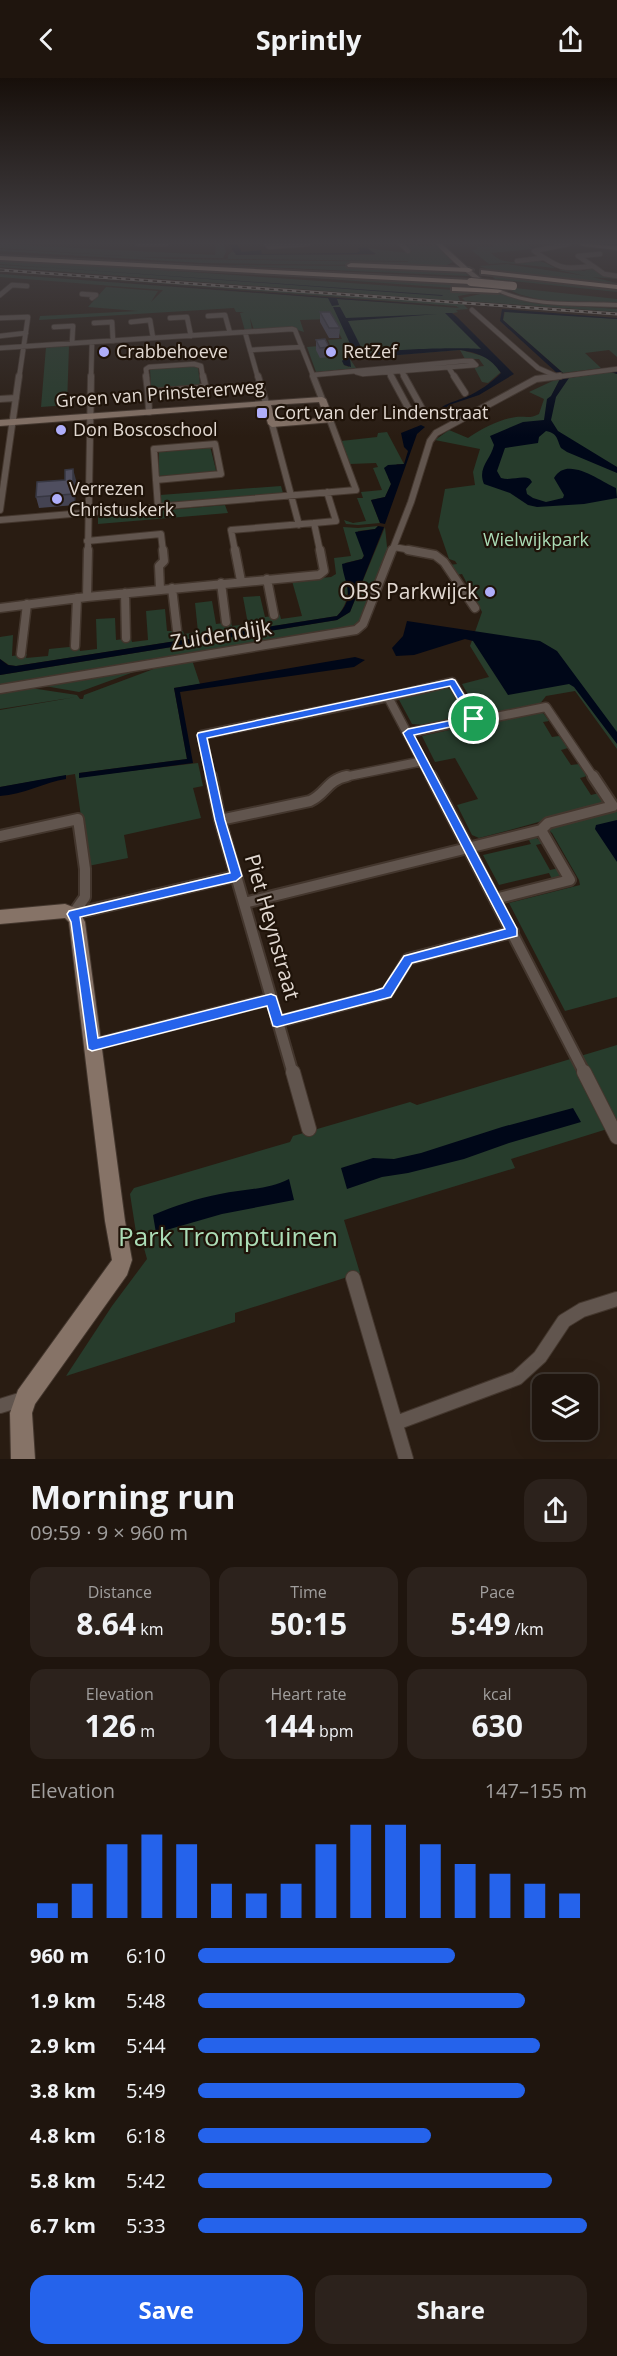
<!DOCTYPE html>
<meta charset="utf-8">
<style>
:root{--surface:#1f150e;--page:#2c221c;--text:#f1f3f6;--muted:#a19f9e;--line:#3c342e;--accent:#2563eb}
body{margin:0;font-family:"Open Sans",sans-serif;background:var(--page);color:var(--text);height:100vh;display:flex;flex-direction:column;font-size:22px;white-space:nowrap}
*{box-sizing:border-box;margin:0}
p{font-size:20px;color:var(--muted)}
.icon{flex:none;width:33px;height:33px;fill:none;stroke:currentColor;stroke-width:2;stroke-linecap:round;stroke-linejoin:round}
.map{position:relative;height:1381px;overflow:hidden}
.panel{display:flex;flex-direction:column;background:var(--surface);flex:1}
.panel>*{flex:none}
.fabs{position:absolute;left:532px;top:1296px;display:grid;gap:12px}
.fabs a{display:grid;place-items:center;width:66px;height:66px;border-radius:12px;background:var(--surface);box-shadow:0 6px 24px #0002,0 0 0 2px var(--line);font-size:30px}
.pin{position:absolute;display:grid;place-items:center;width:51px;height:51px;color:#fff;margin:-26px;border:3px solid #fff;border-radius:50%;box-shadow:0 2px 6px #0007}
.round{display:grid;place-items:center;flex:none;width:63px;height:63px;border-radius:18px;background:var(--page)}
.overview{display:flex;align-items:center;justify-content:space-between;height:102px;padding:0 30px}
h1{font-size:33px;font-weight:700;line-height:45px}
.metrics{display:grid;grid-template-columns:repeat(3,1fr);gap:9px;height:102px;padding:6px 30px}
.metrics div{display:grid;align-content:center;border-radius:15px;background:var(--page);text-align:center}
.metrics b{font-size:30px;font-weight:700}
.metrics small{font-size:16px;font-weight:400}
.metrics p{font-size:16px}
.chart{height:168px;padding:12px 30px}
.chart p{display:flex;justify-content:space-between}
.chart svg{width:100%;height:108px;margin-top:6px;stroke:var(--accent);stroke-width:6}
.button{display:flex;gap:12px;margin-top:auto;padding:12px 30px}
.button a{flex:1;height:69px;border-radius:18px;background:var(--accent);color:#fff;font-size:24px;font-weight:700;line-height:69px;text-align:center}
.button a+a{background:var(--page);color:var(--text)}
ul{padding:0 30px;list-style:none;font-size:20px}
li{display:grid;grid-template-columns:96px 72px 1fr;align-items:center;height:45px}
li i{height:15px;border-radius:8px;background:var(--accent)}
header{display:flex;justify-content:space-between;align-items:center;height:78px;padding:0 30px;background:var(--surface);font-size:27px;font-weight:700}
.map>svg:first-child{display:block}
.green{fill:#273c2c}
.water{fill:#000718}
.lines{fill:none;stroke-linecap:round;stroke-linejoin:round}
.street-far4-casing{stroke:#43362d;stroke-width:6}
.street-far3-casing{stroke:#43362d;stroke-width:8}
.street-far2-casing{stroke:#43362d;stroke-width:11}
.street-far1-casing{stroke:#43362d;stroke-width:14}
.street-casing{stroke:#43362d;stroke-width:16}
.secondary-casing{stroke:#43362d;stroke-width:2}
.highway-casing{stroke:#43362d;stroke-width:4}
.street-far4{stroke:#61554e;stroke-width:4.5}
.street-far3{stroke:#61554e;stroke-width:6}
.street-far2{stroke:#61554e;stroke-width:8}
.street-far1{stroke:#61554e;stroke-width:10}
.street{stroke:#61554e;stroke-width:14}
.secondary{fill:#867367;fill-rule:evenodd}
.highway{fill:#bd9f8d;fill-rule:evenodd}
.rail-casing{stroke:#9a9088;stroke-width:3}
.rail{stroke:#1f1309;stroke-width:1.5;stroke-dasharray:4.5;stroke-linecap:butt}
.highway-bridge-casing{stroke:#43362d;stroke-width:10;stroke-linecap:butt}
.highway-bridge{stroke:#bd9f8d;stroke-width:8}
.wall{fill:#444352}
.shaded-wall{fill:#373742}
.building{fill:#4f4e5f;stroke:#373742;stroke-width:1.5}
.route{fill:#2563eb;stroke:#fff;stroke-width:1.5;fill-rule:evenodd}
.poi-dot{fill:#afaefa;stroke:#1f1309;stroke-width:2}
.labels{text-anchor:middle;stroke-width:4.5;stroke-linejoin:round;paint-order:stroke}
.far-poi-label{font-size:18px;fill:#e2d9d2;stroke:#1f1309;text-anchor:start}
.far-street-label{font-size:18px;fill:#e2d9d2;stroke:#1f1309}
.far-park-label{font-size:18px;fill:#abdcb6;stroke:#1f1309}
.poi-label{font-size:21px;fill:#e2d9d2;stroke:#1f1309;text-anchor:end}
.street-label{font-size:21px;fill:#e2d9d2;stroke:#1f1309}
.near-park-label{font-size:26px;fill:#abdcb6;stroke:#1f1309}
</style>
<header><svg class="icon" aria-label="back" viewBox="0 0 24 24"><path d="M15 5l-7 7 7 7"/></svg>Sprintly<svg class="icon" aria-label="share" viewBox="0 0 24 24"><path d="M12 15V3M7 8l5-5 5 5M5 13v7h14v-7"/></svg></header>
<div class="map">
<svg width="617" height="1381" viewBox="0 0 617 1381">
<rect width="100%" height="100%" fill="#291c12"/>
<path class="green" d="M0,166L215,177L216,166H223L226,174L223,180L138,179L0,170Z
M418,166L417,168H434L432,166H436L455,183L445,188L202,185L0,173V171L171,181L408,184V183L228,181V177L233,173L236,177H373L376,176L367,170L408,175L412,174L405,168Z
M493,166H526L534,171L491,175C506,190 520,181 537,183C544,183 549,187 555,190L505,185L489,186L471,172L478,171L476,169L494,168Z
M0,181L482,214L458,218L460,223L0,189V187L49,190L0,186Z
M507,186L586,198L558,192L579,191L583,193L594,190L617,201L592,199L617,205V208L490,192L479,188Z
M216,187L392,188L458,192L470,198Z
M0,193L463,226L468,231L456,232L458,234L450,236L486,274L461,272L490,280L501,294L488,305L482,304L474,289L484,288L479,281H465L460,272L343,281L344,287L349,289L350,281L356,290L316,294L307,269L330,267L328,262L342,261L332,241L300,242L304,254C289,248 271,251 254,252L250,240L252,252L245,253L240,235L244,234H236L234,230L39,242L40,238L138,233L88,229L106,209L158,213L151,224L163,212L0,199V196L459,230L456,228Z
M243,195L371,200L479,208L481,212Z
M487,195L617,211V214L495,201Z
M505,209L617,221V226C586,224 531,227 505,209Z
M490,214L535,223L617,230L503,223L617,231V234L465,223L462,220Z
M505,233L617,241V279L609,272L585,275L601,290L563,295L503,242Z
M69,268L67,327L41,329L46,269Z
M194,287L198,289L200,307L151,310L150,291Z
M611,294L617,296V389L605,383L617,391V671L575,613L546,618L539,627L507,635L480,637L462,606L489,599L470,568L482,534L462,496L456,497L449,487L457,486L455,483L449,481L438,449L445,411L475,407L473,394L480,371L435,362L449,352L468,360C481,351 500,341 516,339C525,338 530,341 539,336L544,321L529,314L561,299L548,325L568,299Z
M387,354L404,386H397L388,399L391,406L385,419L371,422L380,445L358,447L346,446L344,442L353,445L366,443L357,420H363L361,414L382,412L373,390L378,389L376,385L350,386L341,363L377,359L378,355Z
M210,368L216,392L215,394L159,398V372Z
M281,408L283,415L161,426L160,417Z
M225,427L228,435L98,446V438Z
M378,448L375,451L358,453L364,477L362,481L345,485C348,504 352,522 337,538L16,588L9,587L0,581V559L13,557L12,578L27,576L26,580L48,578L49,571L79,568L80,573L97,571L96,541L115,540L116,562L131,560L132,564L148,562L146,533L165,531L167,553H183L184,556L198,554L195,525L212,523L216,546L231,544L232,548L248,546L243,519L260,518L265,539L280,537L281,541L302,538L292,503L331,499L336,496L334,480L351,478L343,449L358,450Z
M385,449L388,479L362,542L355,549L0,608V597L337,542L350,534Z
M192,582L200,606L174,610L187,681L79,695V699L198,685L203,708L193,710L201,740L124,757L128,780L88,788L75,696L0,709V632L76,619L0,631V614L24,609L77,617L80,621H83L84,617L167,586Z
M153,587L79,614L39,607Z
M447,610L453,613L465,633L464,637L423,647L412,646L398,620Z
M541,632L549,643L543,644L552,659L559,658L568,670L561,672L571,687L579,686L587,698L580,700L591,717L599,715L604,724L602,726C561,737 521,750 479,760L472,757L457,727L478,721L455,680L435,684L422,658Z
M617,730V919L565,933L509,825L580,807L579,802L552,755L547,751L579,743L577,740Z
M535,759L544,765L536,767L550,792L559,790V799L552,801L549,795L499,807L483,777L531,766L528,760Z
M617,967V1048L511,1081L515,1090L344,1142L360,1195L235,1235V1244L66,1298L112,1228L147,1181L144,1170L137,1161L130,1116L134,1110L290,1064L293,1058L300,1056L410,1024L417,1027Z"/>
<path class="water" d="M229,166H237L242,174L261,172L262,176L356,175L360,173L358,170L365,169L376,176L236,177Z
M0,186L442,217L443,218Z
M0,195L459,229L337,221L339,227L332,228L328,220Z
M333,229H340L346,240L438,236L348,243L363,273L353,272Z
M502,231L617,240V241L504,234L503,242L563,295L558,296L500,243Z
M445,235H452L457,239L514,296L479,317L449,327L436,339L434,338C442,325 452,325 466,319C478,314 491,305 501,295C490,279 479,275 460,272L350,281L351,289L344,287L342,283C355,271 458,269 481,271Z
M612,293L617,294V296L611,294L569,300L556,319L551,342L558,353L617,389V395L567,374L561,370C557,362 558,355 546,353L539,359L538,365L505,370L497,393L501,400C512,403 522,397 530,401L532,404L526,411L527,416L533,420L546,424L563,420L564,417L554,400C567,377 600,403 616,410L617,420L584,426L537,429L528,427L510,415L484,406C477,390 491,381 494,367L490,358L523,344L544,342L547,321L551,318L561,299Z
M421,347L425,349L417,356L385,446L380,445L371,422L385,419L391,406L384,390L388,387L404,386L408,373L404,369L401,355Z
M378,448L384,449L350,534L337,542L0,597V581L8,587L16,588L337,538C357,518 344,506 342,486L362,481L364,478L355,454L375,451Z
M407,543L540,563L557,573L617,654V666L574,609L569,606L508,617L473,563L465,561L414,577L396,578L392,570L403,558Z
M355,579L365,582L354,589L180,614L193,685L79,700V695L187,681L174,610Z
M66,697V701C45,704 23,717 0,718V709Z
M617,742V784L595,751L596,747Z
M573,1030L581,1044L509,1065L464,1081L408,1095L382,1099L347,1111L341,1090L373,1080L394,1081L421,1075L502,1049Z
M289,1101L294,1122L222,1136L156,1155L153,1137C174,1128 198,1120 220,1116C243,1111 267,1112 289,1101Z"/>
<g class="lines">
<defs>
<path id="street-far4" d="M138,166H166
M266,166L269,169L308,166
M401,166L408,173
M568,166L534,173C560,191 562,192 593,188L604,196L617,198
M517,183L542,180
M593,188L578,178L600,176
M82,216L96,217L92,220
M0,217L12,207L27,208
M472,232L538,290L554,297
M208,238L225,237L230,255
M0,240L28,239L19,300
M170,240L187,239L191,258
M131,244L150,242L153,260
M94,245L112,244L113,263
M54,249L73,248L72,265
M245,254L258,300
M0,258L26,255
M0,270L292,251L295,252L314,300
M250,272L302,269
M449,290L455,300
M387,291L392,300
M400,291L405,300
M313,297L464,283H472L476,287L363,296L356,294
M91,300L92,264
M147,300L146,291L149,289L194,286L201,288L203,300
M548,300L617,291"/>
<path id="street-far3" d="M146,298L148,314
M258,298L266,325
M313,298L322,321
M391,298L411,335L425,336L404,298
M454,298L465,315
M148,314L149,334
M148,314L200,310L205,307L203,298
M0,321L16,320
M272,346L299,447
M215,366L221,396L156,402L154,371Z
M156,402L158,429
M0,432L19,298
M0,442L356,412L330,342
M87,463L161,456L163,473
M394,469L416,473
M88,473L91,298
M235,473L231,452L314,445
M320,473L314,445L336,443L327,414
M392,473L411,424L430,363L436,355L536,301L560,298"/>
<path id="street-far2" d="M235,472L241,503
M408,472L435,477L444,484L475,530
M267,501L274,537
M221,505L226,544
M172,510L177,552
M160,511L159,488L164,483L163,472
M125,515L126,560
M87,519L88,472
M0,530L87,519L319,497L324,493L320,472
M75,568L77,520
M21,576L27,526
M0,611L356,552L363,546L392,472
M474,641L481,642L546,629L594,700
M408,655L474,641L452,604L388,619L431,700
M211,700L202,657L388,619
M339,700L423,683"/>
<path id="street-far1" d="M211,698L220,742L293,996
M431,698L585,996
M220,742L310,723C326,716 327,702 347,698
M541,752L548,745L613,728L593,698
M0,758L78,741L85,791V819L73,836
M244,825L541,752L570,802L495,821
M73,836L236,798
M277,944L387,915L408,881L513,854
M92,967L271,921"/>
<path id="street" d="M293,994L309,1051
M584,994L617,1059
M353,1200L406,1381
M0,1328L23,1321
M396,1345L517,1300L540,1279L564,1243L582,1232L617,1221"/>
<path id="secondary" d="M436,166H442C459,181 476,200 497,210C532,228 578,223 617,225V229C534,226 497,232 436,166Z
M580,166L617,168V172L583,168Z
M322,319L326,321L334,342L333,344L272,349L268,346L263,328L0,348V342ZM319,324L325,340L275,343L271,327Z
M65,826L78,831L85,844L125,1143L132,1182L127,1197L35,1326L32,1335L35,1381H11L10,1335L18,1312L112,1182L105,1143L69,844L65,840L0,846V832Z"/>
<path id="highway" d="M0,178L471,202L475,204L471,206L0,182Z
M351,185L469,190L473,192L469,194L348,189L347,187Z
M481,192L617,207V211L484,196H481Z
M452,209L498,211L502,213L498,215L455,213H452Z"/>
</defs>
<use href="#street-far4" class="street-far4-casing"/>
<use href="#street-far3" class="street-far3-casing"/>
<use href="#street-far2" class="street-far2-casing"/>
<use href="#street-far1" class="street-far1-casing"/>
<use href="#street" class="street-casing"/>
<use href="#secondary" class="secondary-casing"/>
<use href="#highway" class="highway-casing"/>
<use href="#street-far4" class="street-far4"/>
<use href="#street-far3" class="street-far3"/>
<use href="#street-far2" class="street-far2"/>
<use href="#street-far1" class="street-far1"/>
<use href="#street" class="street"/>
<use href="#secondary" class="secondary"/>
<use href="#highway" class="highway"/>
<defs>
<path id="rail" d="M0,192L617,236"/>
</defs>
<use href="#rail" class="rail-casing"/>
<use href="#rail" class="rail"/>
<defs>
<path id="highway-bridge" d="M471,204L513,208"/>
</defs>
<use href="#highway-bridge" class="highway-bridge-casing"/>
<use href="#highway-bridge" class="highway-bridge"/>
</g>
<path class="wall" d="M320,234L340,250L339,260H329L320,244Z
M316,262L329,269V279L320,280L316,272Z
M76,402L75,427L39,430L36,419Z"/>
<path class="shaded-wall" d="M73,391L76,402L75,427L73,416Z"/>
<path class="building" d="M320,234H330L340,250H329Z
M325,261L329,269L320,270L316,262Z
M73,391V416L36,419L37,404L65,402V392Z"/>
<linearGradient id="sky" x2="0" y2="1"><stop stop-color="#170f0a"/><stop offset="0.46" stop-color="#434044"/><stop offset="1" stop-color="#434044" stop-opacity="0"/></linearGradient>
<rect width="617" height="359" fill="url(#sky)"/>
<path class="route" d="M452,601L455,602L477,638V643L414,657L517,851V858L412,885L391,919L277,949L273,948L267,928L92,973L88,971L71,844L67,836L69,833L230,795L215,742L197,657L198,655ZM450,608L468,639L408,651L403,655L505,851L404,878L383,910L374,913L282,937L276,918L271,916L98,960L80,839L236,803L242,798L225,742L207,660Z"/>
<g class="poi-dot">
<circle cx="104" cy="274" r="6"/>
<circle cx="331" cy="274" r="6"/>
<rect x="256" y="329" width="12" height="12" rx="3"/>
<circle cx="61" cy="352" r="6"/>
<circle cx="57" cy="421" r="6"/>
<circle cx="490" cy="514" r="6"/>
</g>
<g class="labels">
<g class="far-poi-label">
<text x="116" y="280">Crabbehoeve</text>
<text x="343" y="280">RetZef</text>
<text x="274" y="341">Cort van der Lindenstraat</text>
<text x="73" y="358">Don Boscoschool</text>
<text x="69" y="417">Verrezen<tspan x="69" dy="21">Christuskerk</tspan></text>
</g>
<g class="far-street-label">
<text transform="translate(160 316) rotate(-4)" y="6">Groen van Prinstererweg</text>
</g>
<g class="far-park-label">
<text x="536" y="468">Wielwijkpark</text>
</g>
<g class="poi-label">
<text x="478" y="521">OBS Parkwijck</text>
</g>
<g class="street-label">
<text transform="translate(221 557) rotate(-9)" y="7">Zuidendijk</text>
<text transform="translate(272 849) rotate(74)" y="7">Piet Heynstraat</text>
</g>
<g class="near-park-label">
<text x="228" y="1168">Park Tromptuinen</text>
</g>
</g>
</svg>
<div class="fabs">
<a><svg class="icon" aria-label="layers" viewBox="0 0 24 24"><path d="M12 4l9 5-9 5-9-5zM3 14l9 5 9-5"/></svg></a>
</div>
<div class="pin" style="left:474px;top:641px;background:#1e9e55"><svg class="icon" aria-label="arrive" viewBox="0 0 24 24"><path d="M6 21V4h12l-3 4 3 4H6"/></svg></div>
</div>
<section class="panel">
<div class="overview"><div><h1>Morning run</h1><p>09:59 · 9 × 960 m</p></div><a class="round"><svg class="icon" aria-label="share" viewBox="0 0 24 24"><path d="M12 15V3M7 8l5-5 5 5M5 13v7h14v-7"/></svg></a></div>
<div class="metrics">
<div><p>Distance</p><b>8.64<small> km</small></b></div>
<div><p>Time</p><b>50:15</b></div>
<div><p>Pace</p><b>5:49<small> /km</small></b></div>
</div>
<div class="metrics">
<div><p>Elevation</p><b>126<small> m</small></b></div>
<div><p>Heart rate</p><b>144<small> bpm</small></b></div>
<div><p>kcal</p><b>630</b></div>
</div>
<div class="chart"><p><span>Elevation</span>147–155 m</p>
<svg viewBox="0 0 160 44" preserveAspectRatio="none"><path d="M5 44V38M15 44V30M25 44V14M35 44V10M45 44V14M55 44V30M65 44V34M75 44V30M85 44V14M95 44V6M105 44V6M115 44V14M125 44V22M135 44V26M145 44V30M155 44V34"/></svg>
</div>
<ul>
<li><b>960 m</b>6:10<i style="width:66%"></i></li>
<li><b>1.9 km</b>5:48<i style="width:84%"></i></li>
<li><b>2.9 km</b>5:44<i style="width:88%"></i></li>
<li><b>3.8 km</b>5:49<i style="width:84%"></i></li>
<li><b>4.8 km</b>6:18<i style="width:60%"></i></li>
<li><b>5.8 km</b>5:42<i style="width:91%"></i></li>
<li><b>6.7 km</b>5:33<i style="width:100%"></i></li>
</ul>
<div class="button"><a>Save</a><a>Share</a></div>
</section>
